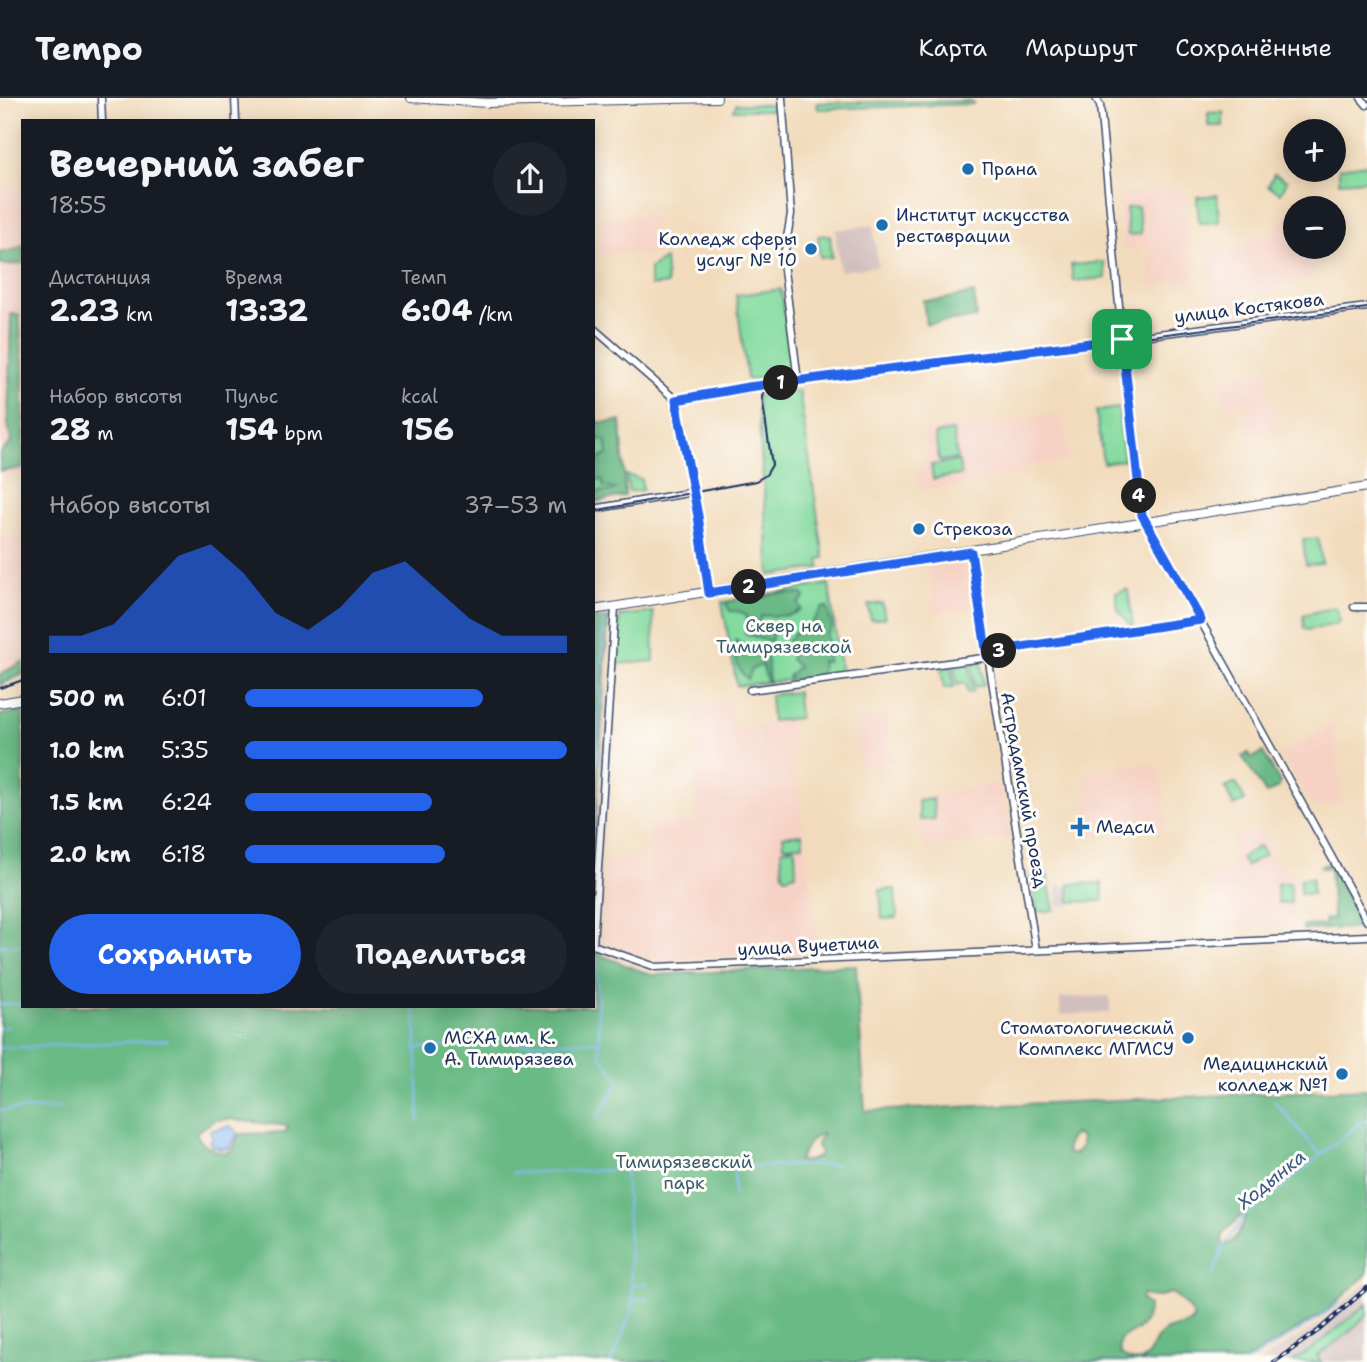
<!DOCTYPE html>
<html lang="ru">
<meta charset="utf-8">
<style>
:root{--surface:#171b24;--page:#20242c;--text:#f1f3f6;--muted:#9ea1a6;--line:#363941;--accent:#2563eb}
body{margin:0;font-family:"Shantell Sans",sans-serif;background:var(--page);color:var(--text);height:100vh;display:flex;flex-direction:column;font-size:26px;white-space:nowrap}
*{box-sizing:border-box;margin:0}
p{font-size:23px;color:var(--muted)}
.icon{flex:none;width:38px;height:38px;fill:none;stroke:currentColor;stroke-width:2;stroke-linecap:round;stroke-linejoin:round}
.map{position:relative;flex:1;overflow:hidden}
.side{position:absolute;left:21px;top:21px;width:574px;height:889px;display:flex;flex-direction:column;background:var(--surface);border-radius:0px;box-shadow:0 4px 18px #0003}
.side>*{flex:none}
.tools{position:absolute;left:1283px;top:21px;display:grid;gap:14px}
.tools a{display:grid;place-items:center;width:63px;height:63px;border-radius:50%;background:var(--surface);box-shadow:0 4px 18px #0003;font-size:35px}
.pin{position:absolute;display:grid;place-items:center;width:60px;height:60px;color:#fff;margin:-30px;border-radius:14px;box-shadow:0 4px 10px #0006}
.km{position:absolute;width:35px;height:35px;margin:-18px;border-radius:50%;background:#222;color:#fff;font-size:19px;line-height:35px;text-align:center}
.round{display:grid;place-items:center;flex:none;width:74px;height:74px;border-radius:37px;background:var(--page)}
.head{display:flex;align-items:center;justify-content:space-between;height:119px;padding:0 28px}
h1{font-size:38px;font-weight:700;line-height:52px}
.stats{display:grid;grid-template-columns:repeat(3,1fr);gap:10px;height:119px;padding:7px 28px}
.stats div{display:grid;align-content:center}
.stats b{font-size:30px;font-weight:700}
.stats small{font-size:19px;font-weight:400}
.stats p{font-size:19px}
.chart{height:196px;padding:14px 28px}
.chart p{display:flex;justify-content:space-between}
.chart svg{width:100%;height:126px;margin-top:7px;fill:var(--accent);opacity:.7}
.action{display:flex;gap:14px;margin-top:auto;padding:14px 28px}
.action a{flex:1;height:80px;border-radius:42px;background:var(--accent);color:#fff;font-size:28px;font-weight:700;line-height:80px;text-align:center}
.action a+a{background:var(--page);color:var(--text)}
ul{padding:0 28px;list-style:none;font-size:23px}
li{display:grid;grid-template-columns:112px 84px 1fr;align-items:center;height:52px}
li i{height:18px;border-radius:9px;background:var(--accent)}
header{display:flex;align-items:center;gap:42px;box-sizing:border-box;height:98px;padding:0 35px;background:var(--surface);border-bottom:2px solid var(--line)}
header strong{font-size:33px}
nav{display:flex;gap:38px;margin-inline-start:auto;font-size:24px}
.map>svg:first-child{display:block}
.built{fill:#f6d2c4}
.industrial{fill:#d1bfbe}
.green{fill:#83da9e;stroke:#4f847e;stroke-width:2}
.forest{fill:#6aba85;stroke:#427472;stroke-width:2;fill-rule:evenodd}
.water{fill:#87b9f4;stroke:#5174a9;stroke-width:2}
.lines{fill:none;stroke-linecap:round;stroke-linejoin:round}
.stream{stroke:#87b9f4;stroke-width:2}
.minor-casing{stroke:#3b496c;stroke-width:9}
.major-casing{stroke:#3b496c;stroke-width:10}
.minor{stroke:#fff;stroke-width:6}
.major{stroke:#fff;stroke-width:8}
.tram{stroke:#1b2f5e;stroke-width:2}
.rail-casing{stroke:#1b2f5e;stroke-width:4.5}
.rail{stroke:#fdfcf7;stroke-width:2;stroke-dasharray:5;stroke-linecap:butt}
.route-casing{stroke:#fff;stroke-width:14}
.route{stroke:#2563eb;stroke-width:9}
.poi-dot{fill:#1f6fb2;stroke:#fdfcf7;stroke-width:2.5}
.labels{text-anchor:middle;stroke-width:6;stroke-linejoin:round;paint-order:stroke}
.poi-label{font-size:18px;fill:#1b2f5e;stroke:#fdfcf7;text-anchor:start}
.street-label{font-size:18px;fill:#1b2f5e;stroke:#fdfcf7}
.park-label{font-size:18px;fill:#355a6e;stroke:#fdfcf7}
.water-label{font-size:19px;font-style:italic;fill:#3b588b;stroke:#fdfcf7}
</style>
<header>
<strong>Tempo</strong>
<nav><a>Карта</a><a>Маршрут</a><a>Сохранённые</a></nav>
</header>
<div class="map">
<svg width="1367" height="1264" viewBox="0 0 1367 1264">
<rect width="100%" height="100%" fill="#fdfcf7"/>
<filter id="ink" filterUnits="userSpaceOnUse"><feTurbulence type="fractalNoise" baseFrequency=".0143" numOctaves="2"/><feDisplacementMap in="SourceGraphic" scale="14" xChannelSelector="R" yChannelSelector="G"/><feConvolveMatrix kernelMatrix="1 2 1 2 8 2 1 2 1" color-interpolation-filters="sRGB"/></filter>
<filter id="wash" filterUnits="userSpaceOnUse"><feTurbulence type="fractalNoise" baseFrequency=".00686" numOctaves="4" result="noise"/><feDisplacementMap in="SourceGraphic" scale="28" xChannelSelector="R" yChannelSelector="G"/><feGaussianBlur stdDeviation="1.57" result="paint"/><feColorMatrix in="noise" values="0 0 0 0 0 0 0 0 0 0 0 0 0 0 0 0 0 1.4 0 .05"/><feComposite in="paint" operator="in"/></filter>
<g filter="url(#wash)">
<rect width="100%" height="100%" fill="#f2dbbc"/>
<path class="built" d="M0,88L23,94V376H0Z
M1178,89L1185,92L1193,182L1152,187L1148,149L1124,152L1118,95L1143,93L1144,98H1150V92Z
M1295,114V149H1309L1313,182L1282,185V192L1247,196L1249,215L1214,220L1206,154L1232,150L1275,135L1274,129Z
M601,118L654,119L657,156L599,155Z
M1266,272L1270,309H1275L1277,319L1276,331L1247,336L1244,306L1224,308L1221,279Z
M1063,316L1068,363L1026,368V377L922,392L917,385L916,369L922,368V364L927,362L924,332Z
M0,438H23V577L0,587Z
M963,461L971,510L935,515L927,466Z
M729,603L733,629L789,622L820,853L648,861L601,842L605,764L644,755V785H649V724H697L695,607Z
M887,617L893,663L860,668L854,622Z
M1334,626L1342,706L1312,708L1281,655Z
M1143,665L1148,668L1158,666L1168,728L1091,739L1082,674Z
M1002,685L1011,741L929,750L921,746L916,699Z
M1262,731L1275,761L1294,778L1296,828L1213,832L1211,774L1236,773L1232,739Z"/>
<path class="industrial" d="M873,127L878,168L840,173L835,132Z
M1057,787H1069L1070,807L1057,808Z
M1110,898V915L1060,917V900Z
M1367,1184V1206L1312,1251L1291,1264H1259L1321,1225Z
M1367,1216V1264H1321L1317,1258L1346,1237Z"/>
<path class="green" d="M968,3L974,6L818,11L817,5Z
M736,6L770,7L776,9L778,12H734Z
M1223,14V28H1208V15Z
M1367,66V82L1339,84V70Z
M1274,76L1287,83L1281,95L1268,88Z
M1217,97L1219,124L1199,125L1197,99Z
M1138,109L1141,136L1128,137L1126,110Z
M830,137L832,159L820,160L818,138Z
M665,161L667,186L650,188V170Z
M1104,164L1106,180L1073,183L1071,167Z
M781,191L792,273L789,276L749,282L747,280L736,197Z
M799,293L824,460L819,461L820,470L770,477L757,298Z
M1118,310L1124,362L1103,365L1096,313Z
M593,317L596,323L602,325L621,323L625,398L593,404Z
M953,333L957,361L939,363L935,336Z
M959,363L961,377L933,381L931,367Z
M626,377L641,381L643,392L629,394Z
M1318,440L1322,465L1306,467L1303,442Z
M829,486L841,576L737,588L722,504Z
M1128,491L1133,528H1131L1118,511L1116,495Z
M882,505L885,520L871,522L868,507Z
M1334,509L1337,511L1339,522L1337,526L1308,532L1304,530L1303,517Z
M653,514L654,563L617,566L620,518Z
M981,564L984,587L975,589L972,565Z
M969,566L973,594L968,595L966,585L957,587L954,568Z
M951,568L954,589L944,590L941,570Z
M797,594L799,620L772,623L770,597Z
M1236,685L1245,703L1234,708L1225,690Z
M933,701L935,721L920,722L918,703Z
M802,736L803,747L784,748L783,738Z
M1259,748L1265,757L1246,768L1241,760Z
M793,749L795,751L796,776L786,779L783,777L781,752Z
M1047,776L1054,812L1037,814L1031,777Z
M1312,780V796H1300V781Z
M1102,785L1103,803L1070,804L1069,786Z
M1277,785H1290L1291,805H1278Z
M895,791L897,820L882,821L880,792Z
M1367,1206V1216L1346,1237L1317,1258L1321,1264H1291L1312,1251Z"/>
<path class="forest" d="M23,147V165L7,167L0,165V154L14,152Z
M974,195L976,220L926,226L923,202H940Z
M11,216L19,217L23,268V370L0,373V355L11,345L8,325Z
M593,317L596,323L602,325L621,323L625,398L593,404V394L613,393L615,391L604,389L602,382H593ZM595,341L606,343L608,356L599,361L595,359Z
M775,495L802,496L805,499L798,506L801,511C788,522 776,516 761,518L758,526L773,534L771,543L760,541L745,535C750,519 747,512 730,513L726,506C736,500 753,497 764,500L767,497Z
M827,509L832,529L827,537L829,548L827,564L821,563L822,572L817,579L788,582L789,577L798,569L790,561L795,553L788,543L794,535L809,529L822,510Z
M608,520L593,768V522Z
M736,542L743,548L767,557L769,584L767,583L762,567L752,571L748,581C735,571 735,557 736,542Z
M23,564V576L0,587V576Z
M23,613V908H593V854L651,877L856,867L865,1013L1367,991V1176L1326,1214L1243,1264H0V617ZM227,1021L288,1028L285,1035L239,1036L234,1051L225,1055C212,1053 199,1046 196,1034L216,1022ZM823,1036L816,1047L820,1053V1058L809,1063H798C805,1052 809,1038 823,1036ZM1075,1036L1081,1040V1049L1075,1056H1069C1063,1049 1069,1041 1075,1036ZM1243,1116L1246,1118C1242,1129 1236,1144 1224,1148L1222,1143L1223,1135ZM1171,1195C1180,1199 1188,1210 1194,1219C1188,1232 1171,1226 1161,1236C1153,1243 1152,1258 1141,1263C1134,1264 1127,1261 1121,1257L1119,1250L1121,1240C1137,1233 1148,1228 1148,1208L1141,1201L1142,1197L1156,1199Z
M1263,654L1280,685L1279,689L1266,696L1242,658L1248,655L1251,660Z
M1329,765L1359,821V830L1303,832V828L1324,827V822L1333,821L1330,770H1321L1320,768Z"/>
<path class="water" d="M230,1028L238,1035L231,1049L222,1051L212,1048L210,1043L213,1040L210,1033Z"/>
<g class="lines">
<path class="stream" d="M593,724L604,524
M0,848L23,847
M593,863H596L600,957L620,982L597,1021
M0,906H23
M415,908L419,1023
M0,930L8,929
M150,943L167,942
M508,946L598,943
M0,950L148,943
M417,950L493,947
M1274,1003L1321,1057
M0,1012L63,1010
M734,1070V1097
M513,1075L836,1066
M1213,1177L1224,1148L1245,1117L1270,1099L1362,1023H1367
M632,1187L647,1185
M633,1202L649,1201
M1315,1223L1340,1204
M611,1264L633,1211L625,1073
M1248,1264L1313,1224"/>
</g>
</g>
<g filter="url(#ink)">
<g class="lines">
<defs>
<path id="minor" d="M101,0L102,23
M235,0L236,23
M782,0L791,116L783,164L798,283
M1096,0L1100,7L1121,228L1142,417L1367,823
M1361,0L1367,7
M593,230L676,302L694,396L709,495
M676,302L748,289L1367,209
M593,411L694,394
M971,454L1036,852
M615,509L593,847L656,869L1367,838
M1354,509H1367
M750,592L983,560L995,553L1201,521"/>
<path id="major" d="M411,0L487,5L717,0
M593,512L1367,389
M0,605L23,601"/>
</defs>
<use href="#minor" class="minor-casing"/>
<use href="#major" class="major-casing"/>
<use href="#minor" class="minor"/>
<use href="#major" class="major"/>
<path class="tram" d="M593,413L756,383L766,377L772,367L762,299L764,292L769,288L1367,210
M0,590L23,582"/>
<defs>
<path id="rail" d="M1274,1264L1319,1232L1367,1190"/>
</defs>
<use href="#rail" class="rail-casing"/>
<use href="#rail" class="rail"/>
</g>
</g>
<g class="lines" filter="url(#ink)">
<defs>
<path id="route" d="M1122,241L1142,417L1201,522L995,553L987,558L971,454L709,495L698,418L676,302L748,289Z"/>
</defs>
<use href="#route" class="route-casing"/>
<use href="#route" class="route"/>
</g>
<g class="poi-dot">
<circle cx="968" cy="71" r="7"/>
<circle cx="882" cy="127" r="7"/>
<circle cx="811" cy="151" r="7"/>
<circle cx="919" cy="431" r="7"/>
<path d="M1076.5 718.5h7v7h7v7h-7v7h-7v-7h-7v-7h7z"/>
<circle cx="1188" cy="940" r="7"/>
<circle cx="430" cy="950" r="7"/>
<circle cx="1342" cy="976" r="7"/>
</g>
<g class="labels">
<g class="poi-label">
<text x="982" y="77">Прана</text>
<text x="896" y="123">Институт искусства<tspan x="896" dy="21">реставрации</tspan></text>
<text x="797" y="147" text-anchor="end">Колледж сферы<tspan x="797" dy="21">услуг № 10</tspan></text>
<text x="933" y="437">Стрекоза</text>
<text x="1096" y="735">Медси</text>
<text x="1174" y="936" text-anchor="end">Стоматологический<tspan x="1174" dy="21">Комплекс МГМСУ</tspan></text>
<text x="444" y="946">МСХА им. К.<tspan x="444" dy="21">А. Тимирязева</tspan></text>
<text x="1328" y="972" text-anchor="end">Медицинский<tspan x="1328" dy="21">колледж №1</tspan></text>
</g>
<g class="street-label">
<text transform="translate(1249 210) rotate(-7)" y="6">улица Костякова</text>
<text transform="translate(1024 692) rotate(80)" y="6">Астрадамский проезд</text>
<text transform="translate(808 848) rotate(-3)" y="6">улица Вучетича</text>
</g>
<g class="park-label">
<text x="784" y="534">Сквер на<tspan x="784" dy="21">Тимирязевской</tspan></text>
<text x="684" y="1070">Тимирязевский<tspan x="684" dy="21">парк</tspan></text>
</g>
<g class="water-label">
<text transform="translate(1271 1081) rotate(-39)" y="7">Ходынка</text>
</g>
</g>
</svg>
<div class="tools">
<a>+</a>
<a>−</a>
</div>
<div class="pin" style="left:1122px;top:241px;background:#1e9e55"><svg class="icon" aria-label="arrive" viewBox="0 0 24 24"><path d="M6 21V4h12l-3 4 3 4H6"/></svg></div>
<b class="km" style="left:781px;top:285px">1</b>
<b class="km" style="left:749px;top:489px">2</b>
<b class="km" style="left:999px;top:553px">3</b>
<b class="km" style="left:1139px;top:398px">4</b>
<section class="side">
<div class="head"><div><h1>Вечерний забег</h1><p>18:55</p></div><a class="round"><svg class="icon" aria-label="share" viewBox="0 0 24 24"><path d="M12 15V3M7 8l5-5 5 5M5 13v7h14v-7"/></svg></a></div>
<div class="stats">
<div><p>Дистанция</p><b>2.23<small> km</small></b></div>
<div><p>Время</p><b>13:32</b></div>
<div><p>Темп</p><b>6:04<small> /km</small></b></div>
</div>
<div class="stats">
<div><p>Набор высоты</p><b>28<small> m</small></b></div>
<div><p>Пульс</p><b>154<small> bpm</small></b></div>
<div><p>kcal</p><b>156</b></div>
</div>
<div class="chart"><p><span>Набор высоты</span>37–53 m</p>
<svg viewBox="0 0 160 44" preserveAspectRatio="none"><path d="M0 44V38L10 38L20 34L30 22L40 10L50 6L60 16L70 30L80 36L90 28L100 16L110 12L120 22L130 32L140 38L150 38L160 38V44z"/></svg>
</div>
<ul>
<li><b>500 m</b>6:01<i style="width:74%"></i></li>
<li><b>1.0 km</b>5:35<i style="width:100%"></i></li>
<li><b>1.5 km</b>6:24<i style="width:58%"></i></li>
<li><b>2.0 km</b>6:18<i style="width:62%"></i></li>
</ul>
<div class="action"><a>Сохранить</a><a>Поделиться</a></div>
</section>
</div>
